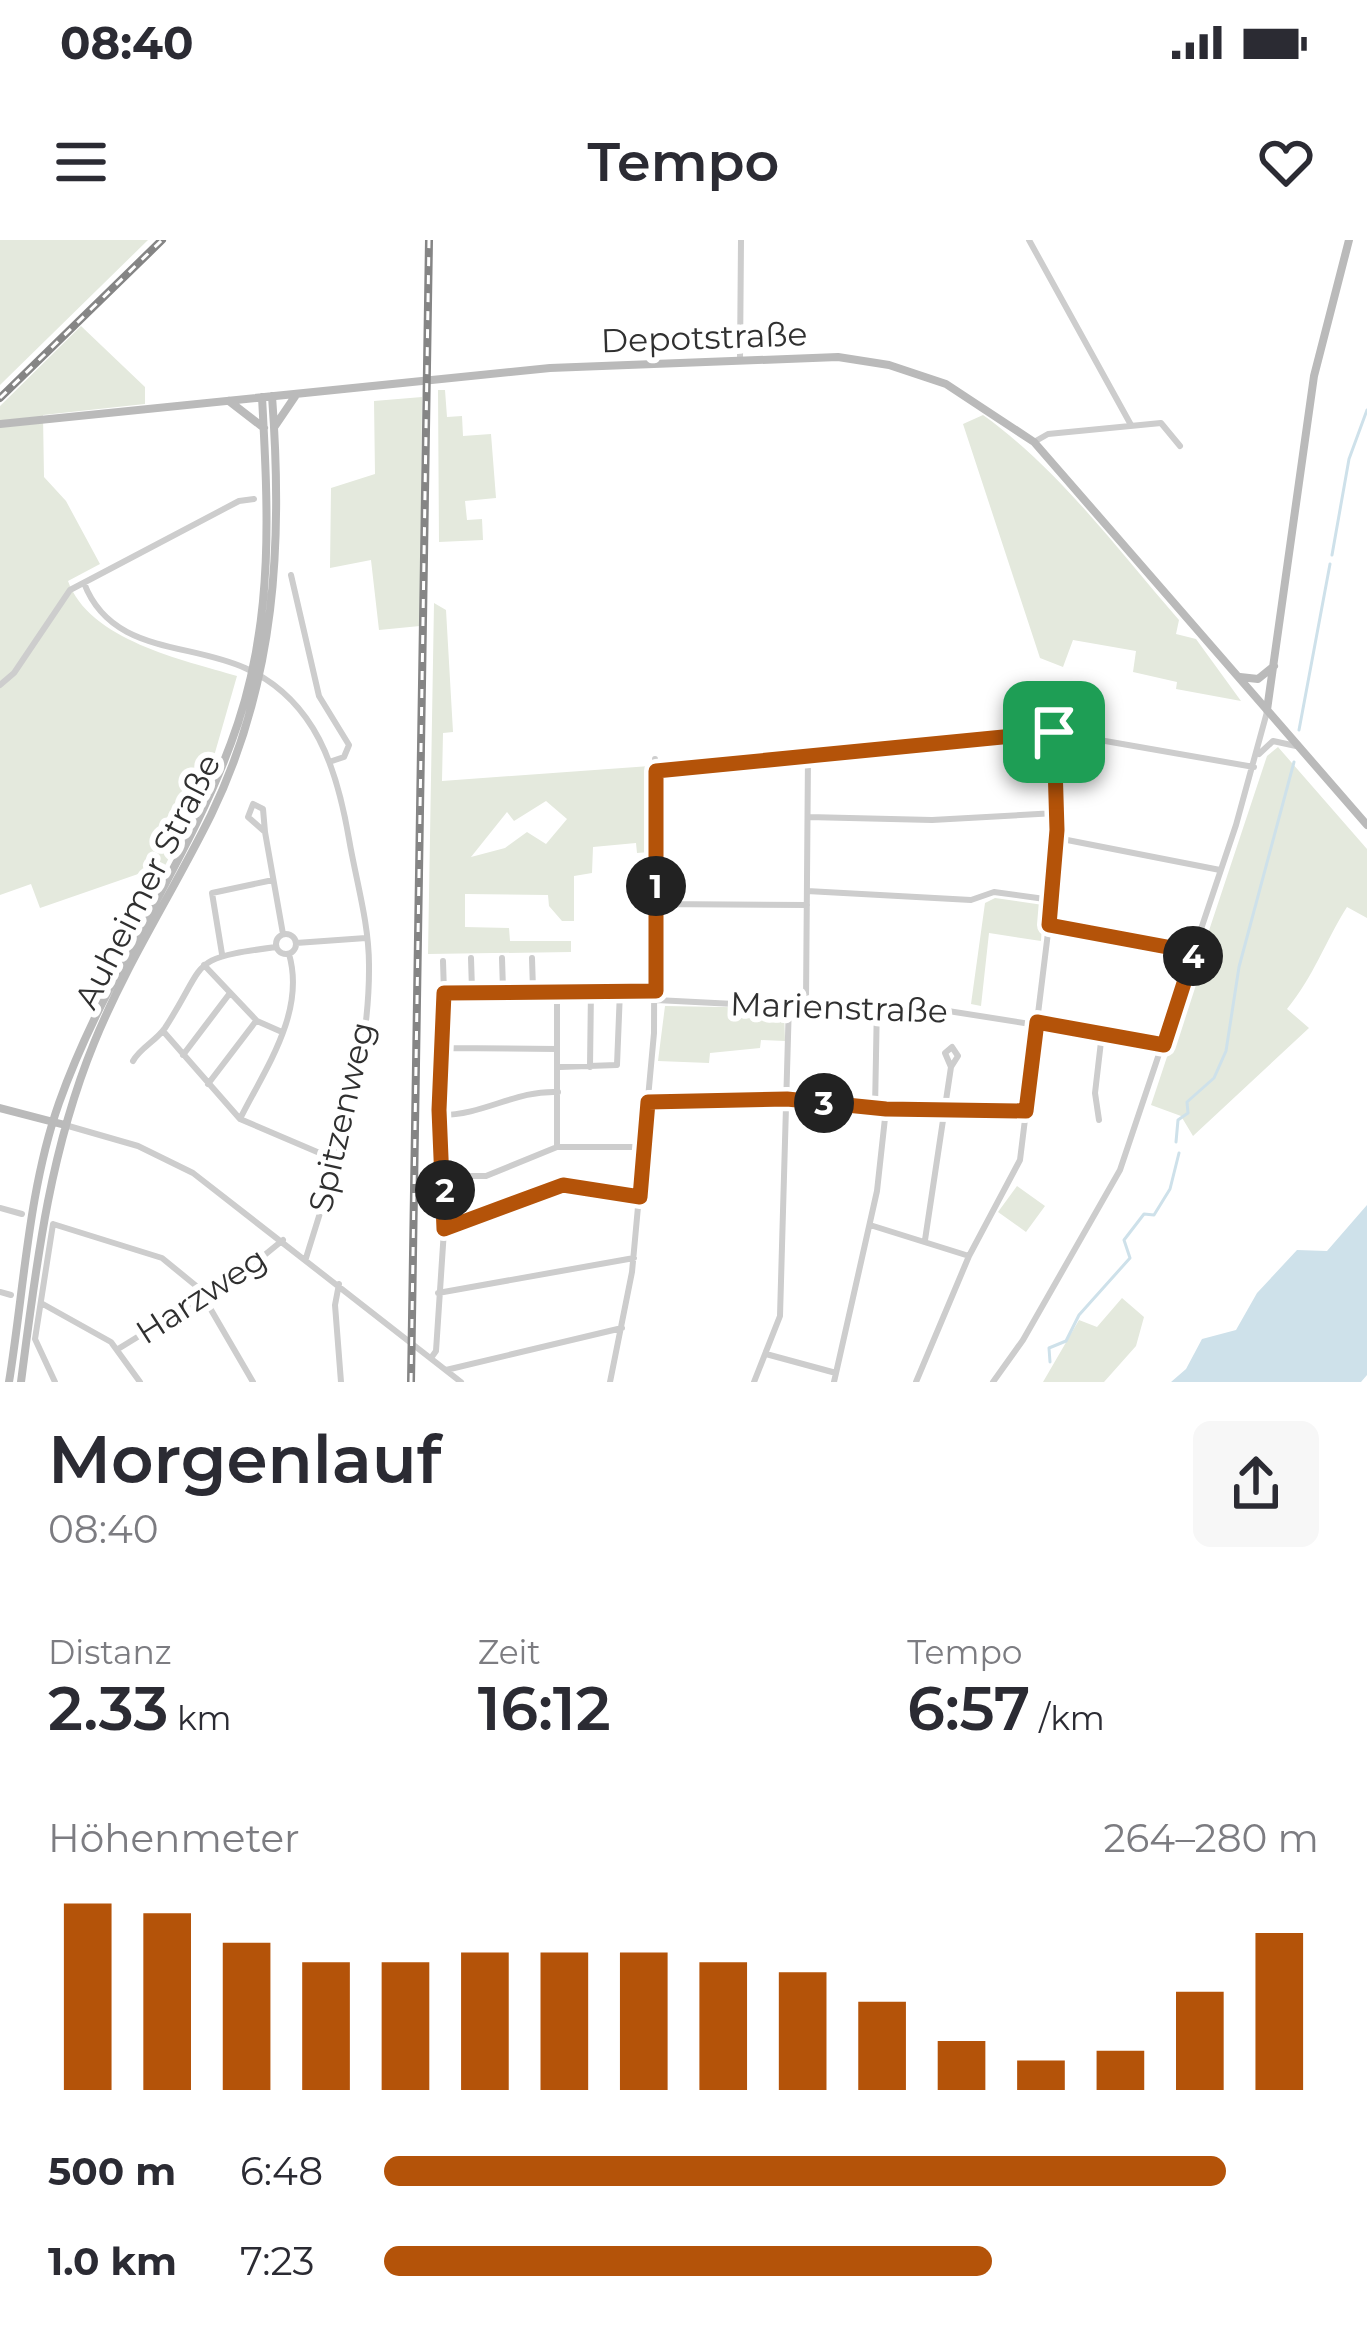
<!DOCTYPE html>
<html lang="de">
<meta charset="utf-8">
<style>
:root{--surface:#fff;--page:#f7f7f7;--text:#2b2b33;--muted:#7c7c81;--accent:#b45309}
body{margin:0;font-family:Montserrat,sans-serif;background:var(--page);color:var(--text);height:100vh;display:flex;flex-direction:column;font-size:45px;white-space:nowrap}
*{box-sizing:border-box;margin:0}
p{font-size:39px;color:var(--muted)}
.icon{flex:none;width:66px;height:66px;fill:none;stroke:currentColor;stroke-width:2;stroke-linecap:round;stroke-linejoin:round}
.map{position:relative;height:1142px;overflow:hidden}
.panel{display:flex;flex-direction:column;background:var(--surface);flex:1}
.panel>*{flex:none}
.pin{position:absolute;display:grid;place-items:center;width:102px;height:102px;color:#fff;margin:-51px;border-radius:24px;box-shadow:0 6px 18px #0006}
.km{position:absolute;width:60px;height:60px;margin:-30px;border-radius:50%;background:#222;color:#fff;font-size:33px;line-height:60px;text-align:center}
.round{display:grid;place-items:center;flex:none;width:126px;height:126px;border-radius:18px;background:var(--page)}
.summary{display:flex;align-items:center;justify-content:space-between;height:204px;padding:0 48px}
h1{font-size:66px;font-weight:600;line-height:90px}
.metrics{display:grid;grid-template-columns:repeat(3,1fr);gap:18px;height:204px;padding:12px 48px}
.metrics div{display:grid;align-content:center}
.metrics b{font-size:60px;font-weight:600}
.metrics small{font-size:33px;font-weight:400}
.metrics p{font-size:33px}
.chart{height:336px;padding:24px 48px}
.chart p{display:flex;justify-content:space-between}
.chart svg{width:100%;height:216px;margin-top:12px;stroke:var(--accent);stroke-width:6}
ul{padding:0 48px;list-style:none;font-size:39px}
li{display:grid;grid-template-columns:192px 144px 1fr;align-items:center;height:90px}
li i{height:30px;border-radius:15px;background:var(--accent)}
.status{display:flex;justify-content:space-between;align-items:center;height:84px;padding:0 60px;background:var(--surface);direction:ltr}
.status svg{height:33px;fill:currentColor}
header{display:flex;justify-content:space-between;align-items:center;height:156px;padding:0 48px;background:var(--surface);font-size:54px;font-weight:600}
.map>svg:first-child{display:block}
.green{fill:#e4e9dd;fill-rule:evenodd}
.water{fill:#cee1ea}
.lines{fill:none;stroke-linecap:round;stroke-linejoin:round}
.stream{stroke:#cee1ea;stroke-width:3}
.minor{stroke:#cdcdcd;stroke-width:6}
.secondary{stroke:#bababa;stroke-width:8}
.rail-casing{stroke:#858585;stroke-width:8}
.rail{stroke:#fff;stroke-width:3;stroke-dasharray:9;stroke-linecap:butt}
.route-casing{stroke:#fff;stroke-width:24}
.route{stroke:#b45309;stroke-width:15}
.labels{text-anchor:middle;stroke-width:12;stroke-linejoin:round;paint-order:stroke}
.street-label{font-size:33px;fill:#303030;stroke:#fff}
</style>
<div class="status"><b>08:40</b><svg viewBox="0 0 49 12"><path d="M0 12V9h3v3zM5 12V6h3v6zM10 12V3h3v9zM15 12V0h3v12zM26 1h20v11H26zM47 4h2v5h-2z"/></svg></div>
<header><svg class="icon" aria-label="menu" viewBox="0 0 24 24"><path d="M4 6h16M4 12h16M4 18h16"/></svg>Tempo<svg class="icon" aria-label="heart" viewBox="0 0 24 24"><path d="M12 20l-8-8c-3-5 5-10 8-4 3-6 11-1 8 4z"/></svg></header>
<div class="map">
<svg width="1367" height="1142" viewBox="0 0 1367 1142">
<rect width="100%" height="100%" fill="#fff"/>
<path class="green" d="M0,0H148L0,145Z
M81,86L145,147V164L43,175L44,237L66,261L100,324L68,341C89,400 183,420 237,436L208,537L150,657L141,633L40,668L31,644L0,655V166Z
M438,150H445L447,177L462,176L463,196L491,194L496,258L465,261L467,280L482,279L483,300L439,302Z
M422,157L420,386L379,390L371,320L330,328L331,248L375,234L374,161Z
M983,175C1060,230 1117,309 1179,380L1176,394L1196,399L1241,461L1176,449L1177,442L1133,432L1136,411L1073,400L1063,427L1040,418L963,184Z
M434,363L446,370L453,492L443,493L442,541L650,526V612L637,613L636,603L593,607L592,633L574,636V681H562L549,666L548,655L465,654V687L509,688L510,701H571V712L428,714ZM546,561L567,579L546,604L527,592L505,608L471,617L507,572L514,581Z
M1278,507L1367,609V678L1347,667C1325,702 1314,736 1287,769L1309,788L1193,896L1181,876L1151,865L1267,516Z
M995,658L1043,665L1041,701L989,693L981,766L971,764L985,663Z
M665,766L784,768L785,801L761,800L760,808L710,813L709,823L658,821Z
M1017,946L1045,966L1026,992L998,972Z
M1122,1058L1144,1077L1136,1106L1104,1142H1043L1079,1080L1097,1087Z"/>
<path class="water" d="M1367,965V1135L1361,1142H1171L1186,1129L1202,1099L1236,1090L1257,1053L1297,1010L1327,1011Z"/>
<g class="lines">
<path class="stream" d="M1332,315L1349,219L1367,170
M1299,490L1330,324
M1176,902L1178,880L1188,873L1187,862L1214,838L1226,811L1239,727L1294,522
M1050,1122L1049,1108L1066,1101L1079,1075L1130,1018L1124,1000L1144,974L1154,975L1170,949L1179,913"/>
<path class="minor" d="M1029,0L1131,185
M740,120L741,0
M1034,202L1048,194L1161,183L1180,206
M291,335L319,456L349,505L344,517L332,521
M84,343C111,414 188,402 245,428C316,460 337,529 349,599C356,640 369,683 369,725C370,825 335,924 306,1018
M0,445L14,433L70,350L239,261L254,259
M1259,514L1273,501L1296,506
M657,531L1048,491L1254,527
M808,577L932,580L1056,573
M265,592L263,569L253,564L248,577L265,592L283,694
M1057,598L1220,630
M807,651L971,660L994,652L1052,660
M656,664L807,665
M1049,685L1193,712
M276 704a10 10 0 1 1 20 0a10 10 0 1 1-20 0Z
M296,703L366,698
M222,714L212,653L273,640
M471,718L472,750
M502,718L503,750
M532,718L533,750
M443,721L444,753
M204,725L257,781L282,792
M656,760L754,765L891,762L1164,805
M806,761L808,516
M163,791L240,879L336,920
M442,808L557,809
M183,815L230,753
M133,821C140,808 156,801 165,788C209,720 186,719 276,707
M560,827L617,825L620,751
M590,827L591,750
M208,844L256,781
M648,862L787,859L886,869L1026,871
M875,869L877,762
M441,875C484,875 516,850 558,852
M240,879C265,829 306,772 289,714
M1099,880L1095,853L1102,793
M65,885L138,906L193,933L461,1142
M557,907V751
M444,936H486L557,907H644
M0,968L22,974
M870,985L969,1016
M444,990L439,870L444,753L656,751
M925,1000L951,827L958,816L952,807L945,813L951,827
M339,1044L335,1065L341,1142
M0,1052L11,1055
M438,1053L634,1018
M203,1056L253,1142
M41,1063L111,1102L140,1142
M118,1109L245,1031L283,1000
M766,1114L836,1133
M431,1118L436,1111L444,990L563,945L640,957
M446,1130L622,1088
M55,1142L35,1099L53,984L162,1018L206,1054
M610,1142L632,1032L654,793L655,519
M754,1142L780,1076L789,762
M834,1142L877,951L886,869
M916,1142L969,1016L1020,920L1052,660L1054,492
M993,1142L1023,1100L1120,930L1236,585L1267,472"/>
<path class="secondary" d="M229,161L264,188
M0,184L550,128L838,117L889,125L946,144L1034,202L1367,585
M275,186L296,155
M1240,437L1258,439L1274,426
M1267,470L1314,136L1349,0
M0,868L65,885
M9,1142C24,1050 28,951 59,863C106,730 194,616 238,483C274,375 268,268 262,157
M21,1142C36,1026 49,913 94,803C126,724 173,652 211,575C276,441 283,303 272,156"/>
<defs>
<path id="rail" d="M0,158L162,0
M411,1142L429,0"/>
</defs>
<use href="#rail" class="rail-casing"/>
<use href="#rail" class="rail"/>
</g>
<g class="lines">
<defs>
<path id="route" d="M1054,492L1057,590L1049,685L1194,712L1164,805L1037,782L1026,871L886,869L787,859L648,862L640,957L563,945L444,989L439,870L444,753L656,751V531Z"/>
</defs>
<use href="#route" class="route-casing"/>
<use href="#route" class="route"/>
</g>
<g class="labels">
<g class="street-label">
<text transform="translate(704 97) rotate(-2)" y="12">Depotstraße</text>
<text transform="translate(147 641) rotate(-63)" y="12">Auheimer Straße</text>
<text transform="translate(839 767) rotate(2)" y="12">Marienstraße</text>
<text transform="translate(341 877) rotate(-77)" y="12">Spitzenweg</text>
<text transform="translate(201 1055) rotate(-33)" y="12">Harzweg</text>
</g>
</g>
</svg>
<div class="pin" style="left:1054px;top:492px;background:#1e9e55"><svg class="icon" aria-label="arrive" viewBox="0 0 24 24"><path d="M6 21V4h12l-3 4 3 4H6"/></svg></div>
<b class="km" style="left:656px;top:646px">1</b>
<b class="km" style="left:445px;top:950px">2</b>
<b class="km" style="left:824px;top:863px">3</b>
<b class="km" style="left:1193px;top:716px">4</b>
</div>
<section class="panel">
<div class="summary"><div><h1>Morgenlauf</h1><p>08:40</p></div><a class="round"><svg class="icon" aria-label="share" viewBox="0 0 24 24"><path d="M12 15V3M7 8l5-5 5 5M5 13v7h14v-7"/></svg></a></div>
<div class="metrics">
<div><p>Distanz</p><b>2.33<small> km</small></b></div>
<div><p>Zeit</p><b>16:12</b></div>
<div><p>Tempo</p><b>6:57<small> /km</small></b></div>
</div>
<div class="chart"><p><span>Höhenmeter</span>264–280 m</p>
<svg viewBox="0 0 160 44" preserveAspectRatio="none"><path d="M5 44V6M15 44V8M25 44V14M35 44V18M45 44V18M55 44V16M65 44V16M75 44V16M85 44V18M95 44V20M105 44V26M115 44V34M125 44V38M135 44V36M145 44V24M155 44V12"/></svg>
</div>
<ul>
<li><b>500 m</b>6:48<i style="width:90%"></i></li>
<li><b>1.0 km</b>7:23<i style="width:65%"></i></li>
</ul>
</section>
